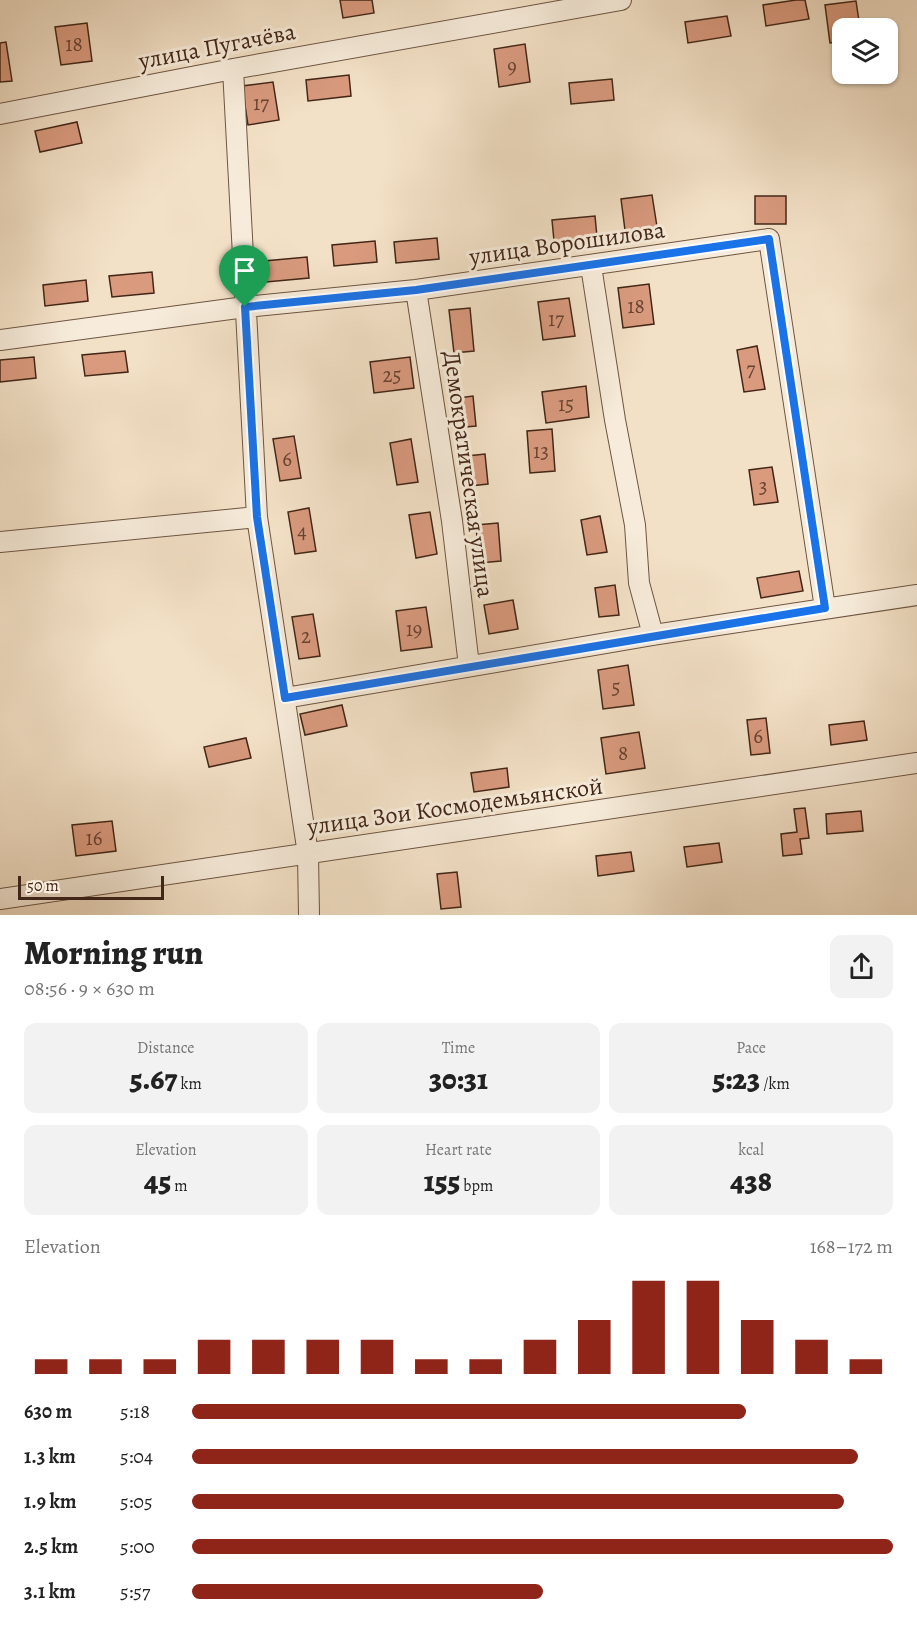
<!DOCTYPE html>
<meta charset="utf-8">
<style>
:root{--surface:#fff;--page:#f2f2f2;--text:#222;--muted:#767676;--accent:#8f2418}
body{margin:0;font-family:Alegreya,serif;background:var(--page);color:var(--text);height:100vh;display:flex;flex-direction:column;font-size:22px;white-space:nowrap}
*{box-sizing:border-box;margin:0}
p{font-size:20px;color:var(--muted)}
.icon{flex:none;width:33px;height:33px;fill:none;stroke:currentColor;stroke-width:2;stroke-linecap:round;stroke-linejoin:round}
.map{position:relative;height:915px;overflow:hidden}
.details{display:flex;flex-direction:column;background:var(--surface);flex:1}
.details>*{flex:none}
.fabs{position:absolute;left:832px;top:18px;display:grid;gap:12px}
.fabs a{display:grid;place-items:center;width:66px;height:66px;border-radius:12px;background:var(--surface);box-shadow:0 2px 4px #0004;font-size:30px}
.scale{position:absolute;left:18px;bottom:15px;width:146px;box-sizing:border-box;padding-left:6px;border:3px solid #422617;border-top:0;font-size:16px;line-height:21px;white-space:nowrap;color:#422617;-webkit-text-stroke:4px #f7ecdb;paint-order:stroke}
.pin{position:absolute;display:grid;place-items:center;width:51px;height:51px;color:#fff;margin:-62px -26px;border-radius:50% 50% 50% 0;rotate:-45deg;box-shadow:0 0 6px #0007}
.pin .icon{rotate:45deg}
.round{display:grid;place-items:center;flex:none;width:63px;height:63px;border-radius:12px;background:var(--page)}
.overview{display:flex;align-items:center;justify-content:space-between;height:102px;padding:0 24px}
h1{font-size:33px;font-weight:800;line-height:45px}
.metrics{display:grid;grid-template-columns:repeat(3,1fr);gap:9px;height:102px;padding:6px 24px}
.metrics div{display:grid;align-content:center;border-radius:12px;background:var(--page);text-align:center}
.metrics b{font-size:30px;font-weight:800}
.metrics small{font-size:16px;font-weight:400}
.metrics p{font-size:16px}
.chart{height:168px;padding:12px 24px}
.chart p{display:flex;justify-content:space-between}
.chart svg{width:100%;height:108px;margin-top:6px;stroke:var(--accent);stroke-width:6}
ul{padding:0 24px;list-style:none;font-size:20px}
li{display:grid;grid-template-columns:96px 72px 1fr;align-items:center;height:45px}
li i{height:15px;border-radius:8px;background:var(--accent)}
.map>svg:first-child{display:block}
.building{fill:#d99a7e;stroke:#422617;stroke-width:1.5}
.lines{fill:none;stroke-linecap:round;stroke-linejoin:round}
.minor-casing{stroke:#6e5543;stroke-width:22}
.minor{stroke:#f7ecdb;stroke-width:20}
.route-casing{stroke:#fff;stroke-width:12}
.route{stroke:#1a73e8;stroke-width:8}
.labels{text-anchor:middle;stroke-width:6;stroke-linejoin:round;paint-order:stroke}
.number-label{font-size:21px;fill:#684331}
.street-label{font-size:24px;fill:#422617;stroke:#f7ecdb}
</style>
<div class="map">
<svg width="917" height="915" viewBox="0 0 917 915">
<rect width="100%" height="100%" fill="#f3e1c7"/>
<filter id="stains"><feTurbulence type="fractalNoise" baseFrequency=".00333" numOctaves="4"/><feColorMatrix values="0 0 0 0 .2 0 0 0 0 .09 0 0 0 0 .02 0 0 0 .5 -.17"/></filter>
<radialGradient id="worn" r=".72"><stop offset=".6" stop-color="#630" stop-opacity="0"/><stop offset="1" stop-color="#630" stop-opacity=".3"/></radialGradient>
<path class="building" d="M340,0H372L374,13L343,18Z
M796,0H805L809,19L766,26L763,5Z
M856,1L860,28H843V41L830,43L825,5Z
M727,16L731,36L688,43L685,22Z
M87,23L92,61L61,65L55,27Z
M6,42L12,81L0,82V43Z
M525,44L530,82L499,87L494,49Z
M349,75L351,96L308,101L306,80Z
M612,79L614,100L571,104L569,83Z
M273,82L279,120L248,125L242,86Z
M77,122L82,143L40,152L35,131Z
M652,195L658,233L626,238L621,199Z
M755,196H786V224H755Z
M595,216L597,237L554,241L552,220Z
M437,238L439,259L396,263L394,242Z
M375,241L377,262L334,266L332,245Z
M307,257L309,278L266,282L264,261Z
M152,272L154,293L112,297L109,276Z
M86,280L88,301L45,306L43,285Z
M649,284L654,324L623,328L618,288Z
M569,298L575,336L543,340L538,302Z
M470,308L474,351L454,353L449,310Z
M757,346L765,389L744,392L737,350Z
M125,351L128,372L85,376L82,355Z
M34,357L36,378L0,382V360Z
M410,357L414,388L374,393L370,362Z
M586,386L589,417L546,423L542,392Z
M473,396L476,426L454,428L451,399Z
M552,429L555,471L530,473L527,431Z
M294,436L301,478L280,481L273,439Z
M411,439L418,482L397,485L390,443Z
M485,454L488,484L470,486L467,456Z
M772,467L778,502L754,505L749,470Z
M309,508L316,551L295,554L288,512Z
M430,512L437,554L416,558L409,515Z
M600,516L607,552L587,555L581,520Z
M498,523L501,561L479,563L476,525Z
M799,571L803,591L761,598L757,578Z
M615,585L619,615L599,617L595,588Z
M513,600L518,629L489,634L484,605Z
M426,607L432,647L401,651L396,611Z
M313,614L320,656L299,659L292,617Z
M628,665L634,705L603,709L598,670Z
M342,705L347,726L305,735L300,714Z
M766,718L770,753L751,755L747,720Z
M864,721L867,740L831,745L829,725Z
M639,732L645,768L606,774L601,738Z
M246,738L251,758L209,767L204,747Z
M507,768L509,787L474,792L471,773Z
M805,808L809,838L800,839L802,854L783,856L781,834L797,832L794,809Z
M861,811L863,831L827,834L826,814Z
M112,821L116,851L76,856L72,825Z
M719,843L722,862L687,867L684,847Z
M631,852L634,871L598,876L596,856Z
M457,872L461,907L441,909L437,874Z"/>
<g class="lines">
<defs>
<path id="minor" d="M233,69L257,517L308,854L309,915
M0,114L233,69L621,0
M591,266L615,420L635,525L639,583L653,635
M416,290L452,521L469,666
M0,340L245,307L416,290L769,239L825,608
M0,542L257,517
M285,698L653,635L917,595
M0,899L917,763"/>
</defs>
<use href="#minor" class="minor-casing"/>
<use href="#minor" class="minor"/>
</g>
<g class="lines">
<defs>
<path id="route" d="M769,239L825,608L285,698L257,517L245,307L416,290Z"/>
</defs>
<use href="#route" class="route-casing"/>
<use href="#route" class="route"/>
</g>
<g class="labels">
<g class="number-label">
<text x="74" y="51">18</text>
<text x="512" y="73">9</text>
<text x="261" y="110">17</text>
<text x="636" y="313">18</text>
<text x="556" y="326">17</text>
<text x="751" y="376">7</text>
<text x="392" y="382">25</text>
<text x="566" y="411">15</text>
<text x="541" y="458">13</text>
<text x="287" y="466">6</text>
<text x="763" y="493">3</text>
<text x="302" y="538">4</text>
<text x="414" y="636">19</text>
<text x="306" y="643">2</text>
<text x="616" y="694">5</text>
<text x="758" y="743">6</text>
<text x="623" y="760">8</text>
<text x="94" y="845">16</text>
</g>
<g class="street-label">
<text transform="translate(217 46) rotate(-11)" y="8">улица Пугачёва</text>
<text transform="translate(567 243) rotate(-8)" y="8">улица Ворошилова</text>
<text transform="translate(469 474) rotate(82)" y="8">Демократическая улица</text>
<text transform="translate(455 806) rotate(-8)" y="8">улица Зои Космодемьянской</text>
</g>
</g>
<rect width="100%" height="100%" filter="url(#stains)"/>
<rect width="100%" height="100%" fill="url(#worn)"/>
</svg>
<div class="fabs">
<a><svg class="icon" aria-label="layers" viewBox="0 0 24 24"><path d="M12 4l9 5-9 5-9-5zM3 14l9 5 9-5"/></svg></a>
</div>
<div class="scale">50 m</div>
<div class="pin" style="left:245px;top:307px;background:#1e9e55"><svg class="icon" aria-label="arrive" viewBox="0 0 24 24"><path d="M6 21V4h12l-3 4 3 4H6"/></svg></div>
</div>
<section class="details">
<div class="overview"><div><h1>Morning run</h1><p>08:56 · 9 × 630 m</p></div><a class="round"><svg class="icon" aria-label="share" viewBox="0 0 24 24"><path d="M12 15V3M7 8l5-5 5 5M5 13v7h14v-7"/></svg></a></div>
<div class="metrics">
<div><p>Distance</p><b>5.67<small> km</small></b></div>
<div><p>Time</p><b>30:31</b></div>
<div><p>Pace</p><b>5:23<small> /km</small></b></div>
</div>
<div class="metrics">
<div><p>Elevation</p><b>45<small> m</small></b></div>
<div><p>Heart rate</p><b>155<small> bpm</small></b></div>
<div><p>kcal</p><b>438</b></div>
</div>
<div class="chart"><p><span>Elevation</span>168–172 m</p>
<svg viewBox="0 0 160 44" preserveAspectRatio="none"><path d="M5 44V38M15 44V38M25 44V38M35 44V30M45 44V30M55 44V30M65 44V30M75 44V38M85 44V38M95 44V30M105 44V22M115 44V6M125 44V6M135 44V22M145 44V30M155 44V38"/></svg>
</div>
<ul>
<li><b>630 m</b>5:18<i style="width:79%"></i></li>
<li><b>1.3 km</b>5:04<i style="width:95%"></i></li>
<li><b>1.9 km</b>5:05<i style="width:93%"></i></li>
<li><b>2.5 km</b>5:00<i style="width:100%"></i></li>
<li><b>3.1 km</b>5:57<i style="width:50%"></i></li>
</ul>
</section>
